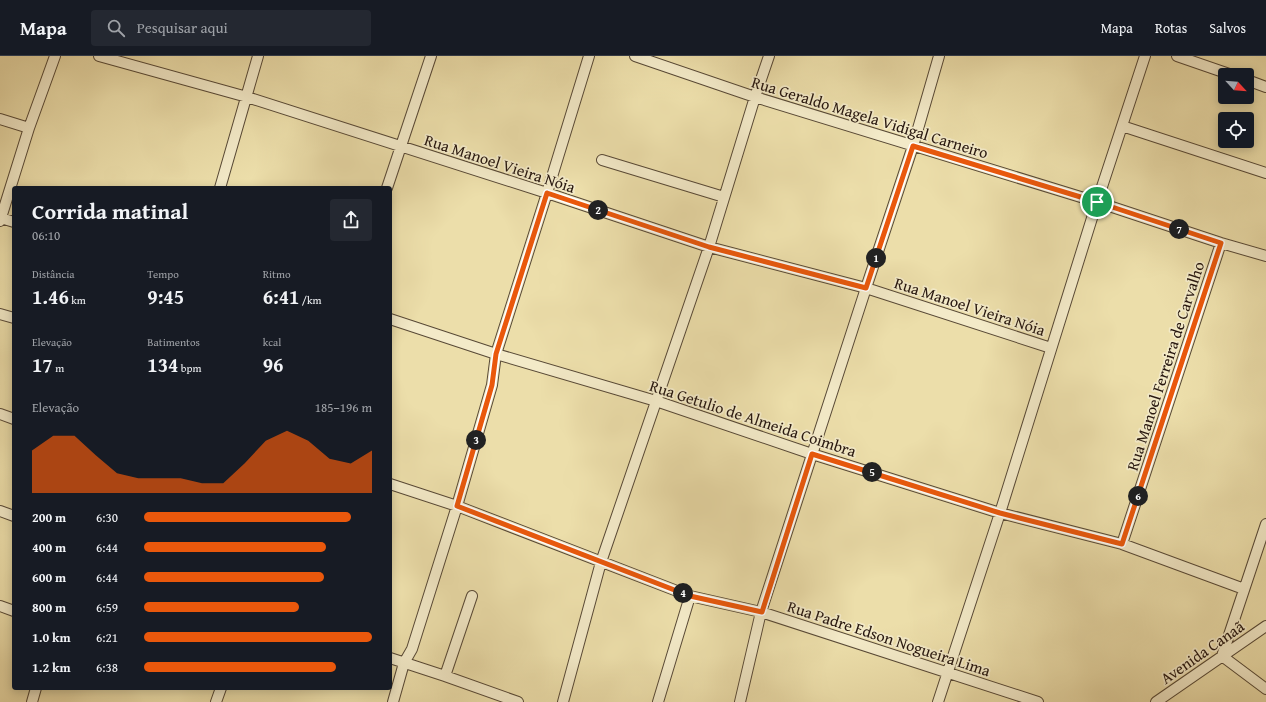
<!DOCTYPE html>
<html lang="pt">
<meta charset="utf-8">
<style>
:root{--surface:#171b24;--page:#242831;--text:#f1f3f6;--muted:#9ea1a6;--line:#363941;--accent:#ea580c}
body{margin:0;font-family:"Gentium Book Plus",serif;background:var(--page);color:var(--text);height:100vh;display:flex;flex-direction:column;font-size:15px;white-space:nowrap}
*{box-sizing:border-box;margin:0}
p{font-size:13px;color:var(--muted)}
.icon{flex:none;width:22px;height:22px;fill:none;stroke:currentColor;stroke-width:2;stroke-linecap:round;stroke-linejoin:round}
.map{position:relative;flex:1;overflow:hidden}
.side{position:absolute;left:12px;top:130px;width:380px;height:504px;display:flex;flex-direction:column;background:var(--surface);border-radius:4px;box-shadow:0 2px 10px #0003}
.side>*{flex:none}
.needle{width:26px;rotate:116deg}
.tools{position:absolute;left:1218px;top:12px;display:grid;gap:8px}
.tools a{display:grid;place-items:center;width:36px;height:36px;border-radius:4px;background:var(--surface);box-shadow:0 2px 10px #0003;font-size:20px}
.pin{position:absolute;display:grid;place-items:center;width:34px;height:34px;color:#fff;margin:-17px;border:2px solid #fff;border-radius:50%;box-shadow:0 1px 4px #0007}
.km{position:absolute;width:20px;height:20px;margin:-10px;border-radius:50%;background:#222;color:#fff;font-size:11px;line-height:20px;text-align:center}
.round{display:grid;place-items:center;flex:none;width:42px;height:42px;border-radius:4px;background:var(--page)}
.overview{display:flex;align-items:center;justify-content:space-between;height:68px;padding:0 20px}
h1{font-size:22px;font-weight:700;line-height:30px}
.stats{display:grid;grid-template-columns:repeat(3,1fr);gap:6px;height:68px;padding:4px 20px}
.stats div{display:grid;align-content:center}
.stats b{font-size:20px;font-weight:700}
.stats small{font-size:11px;font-weight:400}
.stats p{font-size:11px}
.chart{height:112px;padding:8px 20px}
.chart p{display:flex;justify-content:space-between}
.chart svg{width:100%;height:72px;margin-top:4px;fill:var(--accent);opacity:.7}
ul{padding:0 20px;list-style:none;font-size:13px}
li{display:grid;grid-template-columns:64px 48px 1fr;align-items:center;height:30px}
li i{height:10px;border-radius:5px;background:var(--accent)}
header{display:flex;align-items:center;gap:24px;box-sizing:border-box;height:56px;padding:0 20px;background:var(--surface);border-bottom:1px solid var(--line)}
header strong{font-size:19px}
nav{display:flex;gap:22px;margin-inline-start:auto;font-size:14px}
.search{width:280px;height:36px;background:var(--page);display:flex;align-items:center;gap:10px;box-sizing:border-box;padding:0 14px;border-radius:4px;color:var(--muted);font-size:15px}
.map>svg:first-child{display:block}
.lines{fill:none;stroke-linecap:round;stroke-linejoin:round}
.street-casing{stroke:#584936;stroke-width:12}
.street{stroke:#f3eac8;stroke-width:10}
.route-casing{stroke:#fff;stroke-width:8}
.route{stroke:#ea580c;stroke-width:5}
.labels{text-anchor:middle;stroke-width:3.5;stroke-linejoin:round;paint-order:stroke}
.street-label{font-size:16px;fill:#27170f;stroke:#f3eac8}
</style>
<header>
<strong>Mapa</strong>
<div class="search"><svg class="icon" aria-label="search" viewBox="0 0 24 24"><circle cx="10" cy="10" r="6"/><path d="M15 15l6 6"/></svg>Pesquisar aqui</div>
<nav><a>Mapa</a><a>Rotas</a><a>Salvos</a></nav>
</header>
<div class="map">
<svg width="1266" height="646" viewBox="0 0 1266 646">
<rect width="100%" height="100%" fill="#ecdeaa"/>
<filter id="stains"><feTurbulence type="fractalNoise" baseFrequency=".005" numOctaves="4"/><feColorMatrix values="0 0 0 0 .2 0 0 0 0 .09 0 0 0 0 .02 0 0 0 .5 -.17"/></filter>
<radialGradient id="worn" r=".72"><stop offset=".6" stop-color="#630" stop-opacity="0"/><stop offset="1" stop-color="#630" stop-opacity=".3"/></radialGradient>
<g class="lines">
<defs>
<path id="street" d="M99,0L247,41L547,137L709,191L866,232L1051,292
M635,0L755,41L1097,146L1221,187L1266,200
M1177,0L1232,19
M1247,24L1266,31
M0,63L29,72
M1122,70L1266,117
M602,104L724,141
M220,132L258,0
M387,132L431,0
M1,162L14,166
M0,165L29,72L55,0
M0,258L14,262
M390,263L496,298L656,345L812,398L1000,457L1122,488L1244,533
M0,358L14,363
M390,428L457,450L690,540L761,556L1038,646
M0,455L14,460
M1266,468L1222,600L1266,633
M1122,488L1221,187
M0,550L14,555
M390,602L445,620L518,646
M445,620L472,540
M32,646L36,632
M216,646L221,632
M393,646L404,607L412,593L457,450L492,329L496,298L547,137L589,0
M563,646L601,506L709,191L755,41L769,0
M658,646L690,540
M740,646L761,556L866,232L913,90L939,0
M938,646L1000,457L1097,146L1145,0
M1156,646L1266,570"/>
</defs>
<use href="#street" class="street-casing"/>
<use href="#street" class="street"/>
</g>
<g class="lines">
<defs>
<path id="route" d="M913,90L1097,146L1221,187L1122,488L1000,457L812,398L762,556L690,540L457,450L492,329L496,298L547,137L709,191L866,232Z"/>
</defs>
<use href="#route" class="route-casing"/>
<use href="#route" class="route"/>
</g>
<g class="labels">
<g class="street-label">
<text transform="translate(870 61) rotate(17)" y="6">Rua Geraldo Magela Vidigal Carneiro</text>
<text transform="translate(500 107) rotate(18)" y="6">Rua Manoel Vieira Nóia</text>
<text transform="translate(970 250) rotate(18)" y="6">Rua Manoel Vieira Nóia</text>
<text transform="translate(1165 310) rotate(-72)" y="6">Rua Manoel Ferreira de Carvalho</text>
<text transform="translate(753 362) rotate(18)" y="6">Rua Getulio de Almeida Coimbra</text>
<text transform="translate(889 582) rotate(18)" y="6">Rua Padre Edson Nogueira Lima</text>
<text transform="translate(1202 596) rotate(-35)" y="6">Avenida Canaã</text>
</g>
</g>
<rect width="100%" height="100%" filter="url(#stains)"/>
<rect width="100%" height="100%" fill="url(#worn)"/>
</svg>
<div class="tools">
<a><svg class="needle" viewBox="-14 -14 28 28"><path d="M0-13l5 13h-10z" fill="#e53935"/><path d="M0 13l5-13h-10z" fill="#9ea1a6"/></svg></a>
<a><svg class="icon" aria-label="locate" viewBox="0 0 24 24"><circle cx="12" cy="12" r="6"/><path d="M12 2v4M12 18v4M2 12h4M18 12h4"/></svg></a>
</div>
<div class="pin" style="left:1097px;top:146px;background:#1e9e55"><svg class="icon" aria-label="arrive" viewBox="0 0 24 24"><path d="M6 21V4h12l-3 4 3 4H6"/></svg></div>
<b class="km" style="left:876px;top:202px">1</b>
<b class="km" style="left:598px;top:154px">2</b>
<b class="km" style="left:476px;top:384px">3</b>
<b class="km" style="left:683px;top:537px">4</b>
<b class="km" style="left:872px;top:416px">5</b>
<b class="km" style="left:1138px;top:440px">6</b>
<b class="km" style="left:1179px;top:173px">7</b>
<section class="side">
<div class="overview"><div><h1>Corrida matinal</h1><p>06:10</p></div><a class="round"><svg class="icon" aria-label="share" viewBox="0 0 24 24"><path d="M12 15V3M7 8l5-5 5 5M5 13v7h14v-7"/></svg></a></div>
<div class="stats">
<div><p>Distância</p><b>1.46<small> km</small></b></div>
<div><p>Tempo</p><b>9:45</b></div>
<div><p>Ritmo</p><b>6:41<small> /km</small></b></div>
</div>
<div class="stats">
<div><p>Elevação</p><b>17<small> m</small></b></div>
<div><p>Batimentos</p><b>134<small> bpm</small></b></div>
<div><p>kcal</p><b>96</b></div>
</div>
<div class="chart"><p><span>Elevação</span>185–196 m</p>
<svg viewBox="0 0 160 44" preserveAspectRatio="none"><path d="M0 44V18L10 9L20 9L30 21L40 32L50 35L60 35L70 35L80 38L90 38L100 26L110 12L120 6L130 12L140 23L150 26L160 18V44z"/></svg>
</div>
<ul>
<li><b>200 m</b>6:30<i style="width:91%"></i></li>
<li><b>400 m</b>6:44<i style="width:80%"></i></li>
<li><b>600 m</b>6:44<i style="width:79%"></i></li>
<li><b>800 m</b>6:59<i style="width:68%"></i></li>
<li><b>1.0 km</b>6:21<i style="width:100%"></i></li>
<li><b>1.2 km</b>6:38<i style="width:84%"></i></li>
</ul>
</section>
</div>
